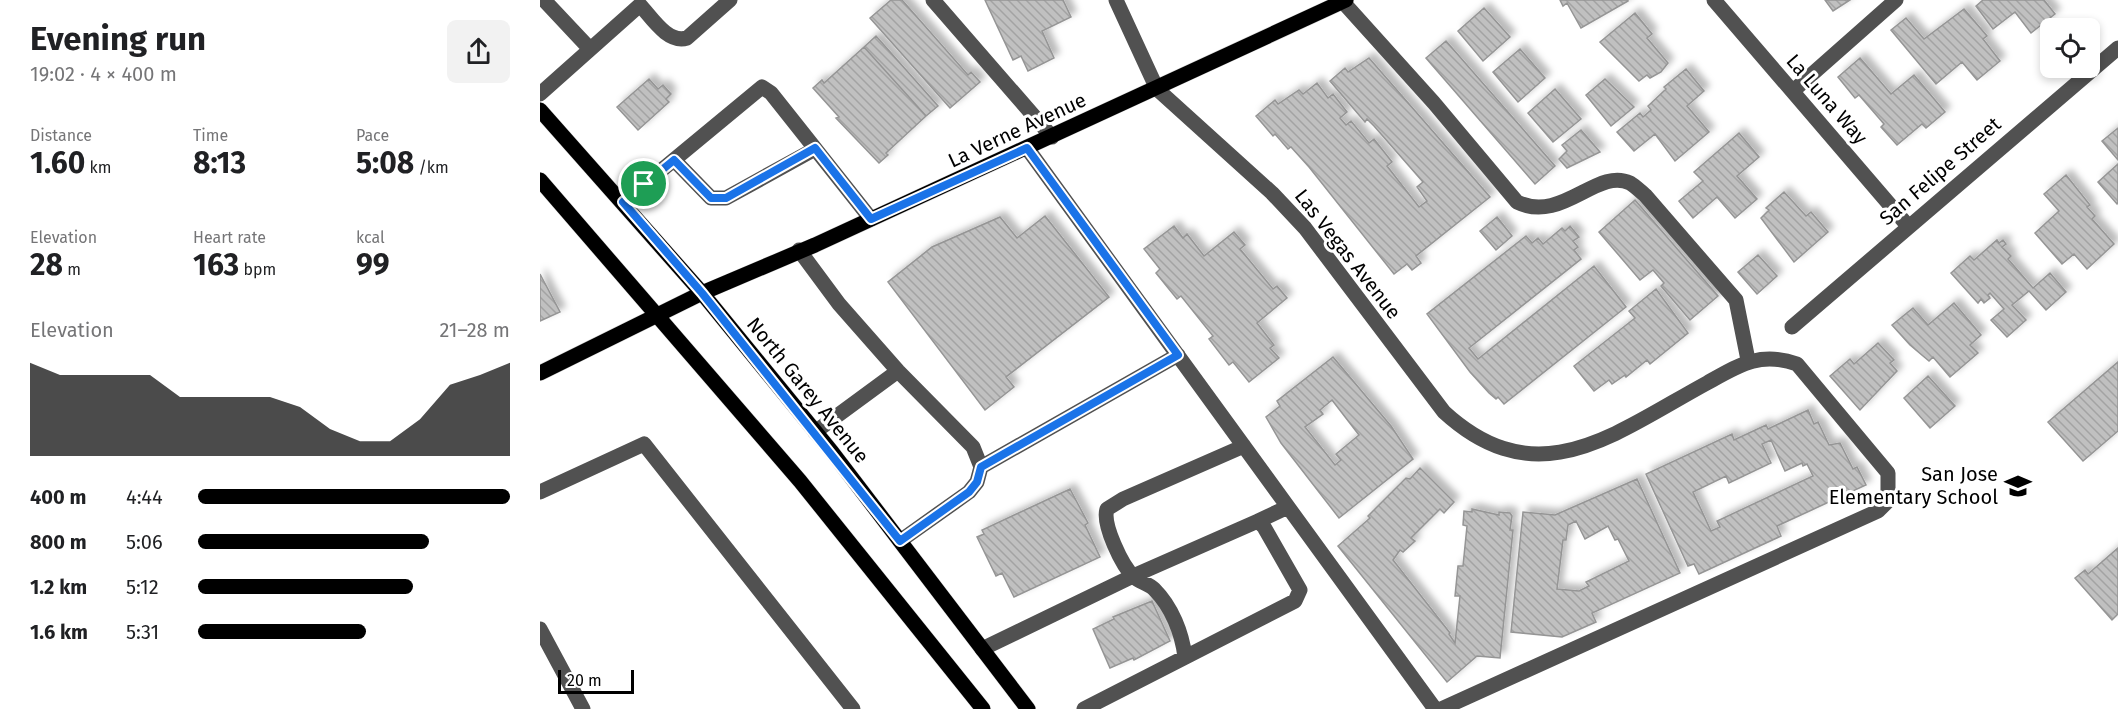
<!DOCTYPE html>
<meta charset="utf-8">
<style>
:root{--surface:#fff;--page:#f2f2f2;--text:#202124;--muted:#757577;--accent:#000}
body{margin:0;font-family:"Fira Sans",sans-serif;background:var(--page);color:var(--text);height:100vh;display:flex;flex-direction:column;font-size:22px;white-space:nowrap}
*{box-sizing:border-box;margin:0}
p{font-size:20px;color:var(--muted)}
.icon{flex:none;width:33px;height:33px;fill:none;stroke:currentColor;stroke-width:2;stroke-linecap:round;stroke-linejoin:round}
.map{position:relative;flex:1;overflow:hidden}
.details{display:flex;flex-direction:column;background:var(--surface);width:540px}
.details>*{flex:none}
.controls{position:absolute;left:1500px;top:18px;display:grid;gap:12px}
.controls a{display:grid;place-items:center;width:60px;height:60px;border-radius:9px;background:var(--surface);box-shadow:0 3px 9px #0003;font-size:30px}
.scale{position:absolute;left:18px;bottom:15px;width:76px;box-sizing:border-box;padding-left:6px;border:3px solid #000;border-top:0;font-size:16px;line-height:21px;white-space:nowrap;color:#000;-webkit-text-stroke:4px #fff;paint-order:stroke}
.pin{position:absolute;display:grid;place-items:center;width:51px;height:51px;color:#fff;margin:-26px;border:3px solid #fff;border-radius:50%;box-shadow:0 2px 6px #0007}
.round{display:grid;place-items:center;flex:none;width:63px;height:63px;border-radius:9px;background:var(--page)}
.summary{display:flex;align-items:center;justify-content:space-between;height:102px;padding:0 30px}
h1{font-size:33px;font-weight:700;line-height:45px}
.figures{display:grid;grid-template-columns:repeat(3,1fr);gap:9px;height:102px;padding:6px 30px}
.figures div{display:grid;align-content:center}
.figures b{font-size:30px;font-weight:700}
.figures small{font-size:16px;font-weight:400}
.figures p{font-size:16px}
.chart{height:168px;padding:12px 30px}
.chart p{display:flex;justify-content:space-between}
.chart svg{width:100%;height:108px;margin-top:6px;fill:var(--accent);opacity:.7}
ul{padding:0 30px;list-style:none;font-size:20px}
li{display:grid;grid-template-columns:96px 72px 1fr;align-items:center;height:45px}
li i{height:15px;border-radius:8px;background:var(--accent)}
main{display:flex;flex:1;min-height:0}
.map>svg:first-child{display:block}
.building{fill:url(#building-back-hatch);stroke:#959595;stroke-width:1.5;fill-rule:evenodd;filter:url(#shadow)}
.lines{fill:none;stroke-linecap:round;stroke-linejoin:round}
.major-casing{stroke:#dbdbdb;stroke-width:16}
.minor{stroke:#515151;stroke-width:15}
.major{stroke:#000;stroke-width:15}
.route-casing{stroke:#fff;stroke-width:12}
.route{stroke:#1a73e8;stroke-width:8}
.labels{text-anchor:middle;stroke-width:6;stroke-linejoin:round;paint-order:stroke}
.street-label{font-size:20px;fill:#000;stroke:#fff}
.poi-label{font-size:20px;fill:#000;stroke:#fff;text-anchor:end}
</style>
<main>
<section class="details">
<div class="summary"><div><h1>Evening run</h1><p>19:02 · 4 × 400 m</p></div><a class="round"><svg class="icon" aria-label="share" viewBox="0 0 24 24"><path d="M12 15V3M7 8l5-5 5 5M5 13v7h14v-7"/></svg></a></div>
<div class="figures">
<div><p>Distance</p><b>1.60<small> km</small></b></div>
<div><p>Time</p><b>8:13</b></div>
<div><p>Pace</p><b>5:08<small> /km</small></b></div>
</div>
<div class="figures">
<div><p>Elevation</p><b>28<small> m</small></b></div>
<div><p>Heart rate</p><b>163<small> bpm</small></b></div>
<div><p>kcal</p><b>99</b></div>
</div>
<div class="chart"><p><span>Elevation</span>21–28 m</p>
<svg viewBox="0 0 160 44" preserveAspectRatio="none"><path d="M0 44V6L10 11L20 11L30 11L40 11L50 20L60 20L70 20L80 20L90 24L100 33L110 38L120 38L130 29L140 15L150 11L160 6V44z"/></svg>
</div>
<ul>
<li><b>400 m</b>4:44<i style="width:100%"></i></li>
<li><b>800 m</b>5:06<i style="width:74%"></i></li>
<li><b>1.2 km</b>5:12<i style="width:69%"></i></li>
<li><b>1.6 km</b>5:31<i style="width:54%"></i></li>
</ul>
</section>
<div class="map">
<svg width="1578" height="709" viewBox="0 0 1578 709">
<defs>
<pattern id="building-back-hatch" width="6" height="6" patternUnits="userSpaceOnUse" patternTransform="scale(1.5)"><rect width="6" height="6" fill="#c0c0c0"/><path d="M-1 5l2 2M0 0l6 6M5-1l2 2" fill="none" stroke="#a3a3a3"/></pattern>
<filter id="shadow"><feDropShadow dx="5.5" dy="-5.5" stdDeviation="3" flood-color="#0004"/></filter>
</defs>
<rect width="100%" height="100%" fill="#fff"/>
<path class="building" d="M351,0H362L428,75L431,72L440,82L410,108L330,18Z
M445,0H523L531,17L502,31L514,58L488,71L481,56L473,60Z
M1020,0H1088V1L1041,28L1027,3L1023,6Z
M1285,0H1310L1293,11Z
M1443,0H1504L1515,14L1491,33L1475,12L1453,29L1436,6Z
M944,8L970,37L943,61L918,31Z
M1424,9L1447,36L1443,39L1460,61L1437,80L1422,62L1396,84L1351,30L1366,18L1384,39Z
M1095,13L1112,34L1107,38L1128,63L1121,72L1110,78L1107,75L1099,81L1060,42Z
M336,36L398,106L386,116L324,47Z
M906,41L1015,166L995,184L886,58Z
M324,47L386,116L346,153L348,155L339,163L296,118L299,117L273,88L282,80L284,83Z
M980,49L1005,78L978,102L953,72Z
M829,58L950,197L876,256L881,263L872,270L867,264L854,274L769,167L751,147L748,149L735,134L733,136L716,116L735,100L738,104L759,90L763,94L777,83L788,98L793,94L807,112L800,118L806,125L811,121L829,143L834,139L852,162L847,166L879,207L887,201L877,187L883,182L834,126L827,119L825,122L790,81L805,68L808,72Z
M1320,58L1351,94L1374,75L1405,112L1386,128L1382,124L1357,145L1341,127L1344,124L1319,95L1315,98L1298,77Z
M1146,69L1164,91L1147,106L1169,132L1135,161L1115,134L1094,151L1077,132L1100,113L1103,117L1111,110L1108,106L1126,89L1124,87Z
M109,79L118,89L123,85L131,94L126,99L129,102L98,130L77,107Z
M1065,79L1094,107L1071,126L1046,95Z
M1015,89L1041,119L1013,142L988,113Z
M1578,128V160L1562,141Z
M1041,130L1060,152L1027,168L1019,159L1027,151L1022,145Z
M1199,133L1219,157L1197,176L1217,199L1195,218L1177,197L1153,218L1139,201L1163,181L1154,172Z
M1578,164V202L1577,204L1558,182Z
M1526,175L1550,205L1547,207L1555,216L1552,219L1574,244L1547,269L1534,254L1522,264L1495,233L1519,211L1504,194Z
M1244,192L1266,216L1271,212L1288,232L1254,262L1221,218L1229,210L1226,208Z
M1095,200L1178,296L1150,320L1121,286L1124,283L1113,270L1100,280L1059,232Z
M505,216L569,297L466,377L474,387L445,410L348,282L392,247L460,217L477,238Z
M957,217L972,236L956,250L940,231Z
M634,226L643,238L647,234L664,256L694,232L705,245L700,249L733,289L737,286L747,298L717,323L734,345L730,348L739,358L709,382L693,362L689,365L669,339L673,336L641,296L637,299L616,273L620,269L604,249Z
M1030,226L1039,237L1033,241L1038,247L1034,250L1041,259L929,348L938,359L1054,266L1086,307L964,404L958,397L956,399L949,393L930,372L887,314L986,236L992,243L998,238L1003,244L1022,228L1025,231Z
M1457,240L1459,243L1463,240L1466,244L1462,247L1471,256L1468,259L1493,288L1510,273L1526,292L1506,310L1489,291L1472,305L1486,320L1467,337L1451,320L1464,309L1450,293L1448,295L1450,298L1444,303L1441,299L1438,303L1411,273L1430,256L1434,260Z
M1218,255L1237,276L1217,294L1198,272Z
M0,274L20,312L0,321Z
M1116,289L1148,333L1110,364L1107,360L1086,377L1085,375L1072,384L1069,380L1054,391L1034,366L1095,318L1089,311Z
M1414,303L1441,335L1430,345L1438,353L1410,377L1393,357L1389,361L1370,345L1352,325L1373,308L1388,325Z
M1338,343L1354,360L1350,363L1357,371L1320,410L1290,376L1310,359L1314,364Z
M793,357L851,426L873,459L799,518L741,443L726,417L740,406L737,401ZM792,400L819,435L796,454L801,460L795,465L765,427L783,414L780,410Z
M1578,362V431L1543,461L1508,422Z
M1388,376L1415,406L1390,428L1364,398Z
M1268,410L1274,424L1278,422L1289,445L1300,443L1313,469L1317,467L1326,485L1237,526L1241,536L1159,574L1154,564L1148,566L1106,474L1192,434L1194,440L1226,425L1228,429ZM1231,440L1245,471L1262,463L1263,466L1267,464L1273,476L1177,521L1180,527L1171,531L1153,492L1186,476L1189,483L1231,463L1222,444Z
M880,468L914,502L904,513L900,509L871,538L875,541L863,552L860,550L853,560L910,633L909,634L915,643L920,596H915L918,566H923L927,526L923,525L924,511L932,512V509L959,515V512L970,513L972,516L970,530H973L960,658L937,656L907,682L798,546L830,518L828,516L866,478L870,479Z
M1097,479L1140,573L1052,613L1056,622L1022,637L971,632L983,512L1015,515ZM1036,521L1045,539L1068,526L1075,540L1078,539L1089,561L1046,582L1049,586L1039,591L1017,589L1023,540H1026L1028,525Z
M530,489L548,523L545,525L560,557L474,597L462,573L456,576L437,537L444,534L442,530Z
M1578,548V614L1572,620L1535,578L1545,570L1548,574Z
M612,601L630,641L594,660L593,658L570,668L553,629L574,619L573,617Z"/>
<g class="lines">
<defs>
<path id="major" d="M0,110L162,293L292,452L488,709
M0,180L260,481L443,709
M0,373L162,293L275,245L806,0"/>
</defs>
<use href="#major" class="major-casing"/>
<path class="minor" d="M4,0L50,49
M393,0L512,137
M576,0L617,89L732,193L765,228L904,412C998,498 1075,433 1167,383C1199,365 1220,351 1257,364L1348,473V501L1338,511L901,709
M1174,0L1368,226
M803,2L894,103L977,202C1022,224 1057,167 1090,183C1095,186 1100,191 1105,195L1196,300L1208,360
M1253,91L1356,0
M0,94L100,5C112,18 128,44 147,38L190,0
M487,148L895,709
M134,160L171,198H186L275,149
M83,202L222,87L231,93L331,219
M259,250L299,304L358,371L433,447L441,467L437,482L429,492L360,541
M1252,327L1578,48
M275,432L358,371
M441,467L638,355
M0,492L104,444L313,709
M718,521L748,507
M0,629L43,709
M442,649L593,576L718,521L724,527L760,590L755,601L544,709
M645,657C642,633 632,607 614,589C609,584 600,582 594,577C582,566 562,524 567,509L583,499L704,446"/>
<use href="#major" class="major"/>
</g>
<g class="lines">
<defs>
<path id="route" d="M275,148L331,219L487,148L638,355L441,467L437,482L429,492L360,541L162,293L83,202L134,160L171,198H186Z"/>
</defs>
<use href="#route" class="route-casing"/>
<use href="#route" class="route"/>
</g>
<defs>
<symbol id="school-bare" viewBox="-9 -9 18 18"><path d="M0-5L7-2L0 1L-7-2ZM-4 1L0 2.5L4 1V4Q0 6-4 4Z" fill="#000" stroke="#fff" stroke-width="2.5" paint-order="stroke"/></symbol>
</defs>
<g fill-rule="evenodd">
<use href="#school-bare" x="1459" y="467" width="38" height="38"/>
</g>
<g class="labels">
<g class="street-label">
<text transform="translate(1287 99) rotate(49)" y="7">La Luna Way</text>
<text transform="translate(477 130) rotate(-25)" y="7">La Verne Avenue</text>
<text transform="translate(1400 171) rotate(-41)" y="7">San Felipe Street</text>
<text transform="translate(808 254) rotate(52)" y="7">Las Vegas Avenue</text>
<text transform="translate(268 390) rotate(51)" y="7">North Garey Avenue</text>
</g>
<g class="poi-label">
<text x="1458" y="481">San Jose<tspan x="1458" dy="23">Elementary School</tspan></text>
</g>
</g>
</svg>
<div class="controls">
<a><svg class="icon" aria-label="locate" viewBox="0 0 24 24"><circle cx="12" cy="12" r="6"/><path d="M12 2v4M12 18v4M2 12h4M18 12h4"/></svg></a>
</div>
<div class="scale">20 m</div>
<div class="pin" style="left:104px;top:184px;background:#1e9e55"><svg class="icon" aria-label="arrive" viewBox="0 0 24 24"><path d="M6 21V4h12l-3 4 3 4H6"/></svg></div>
</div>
</main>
